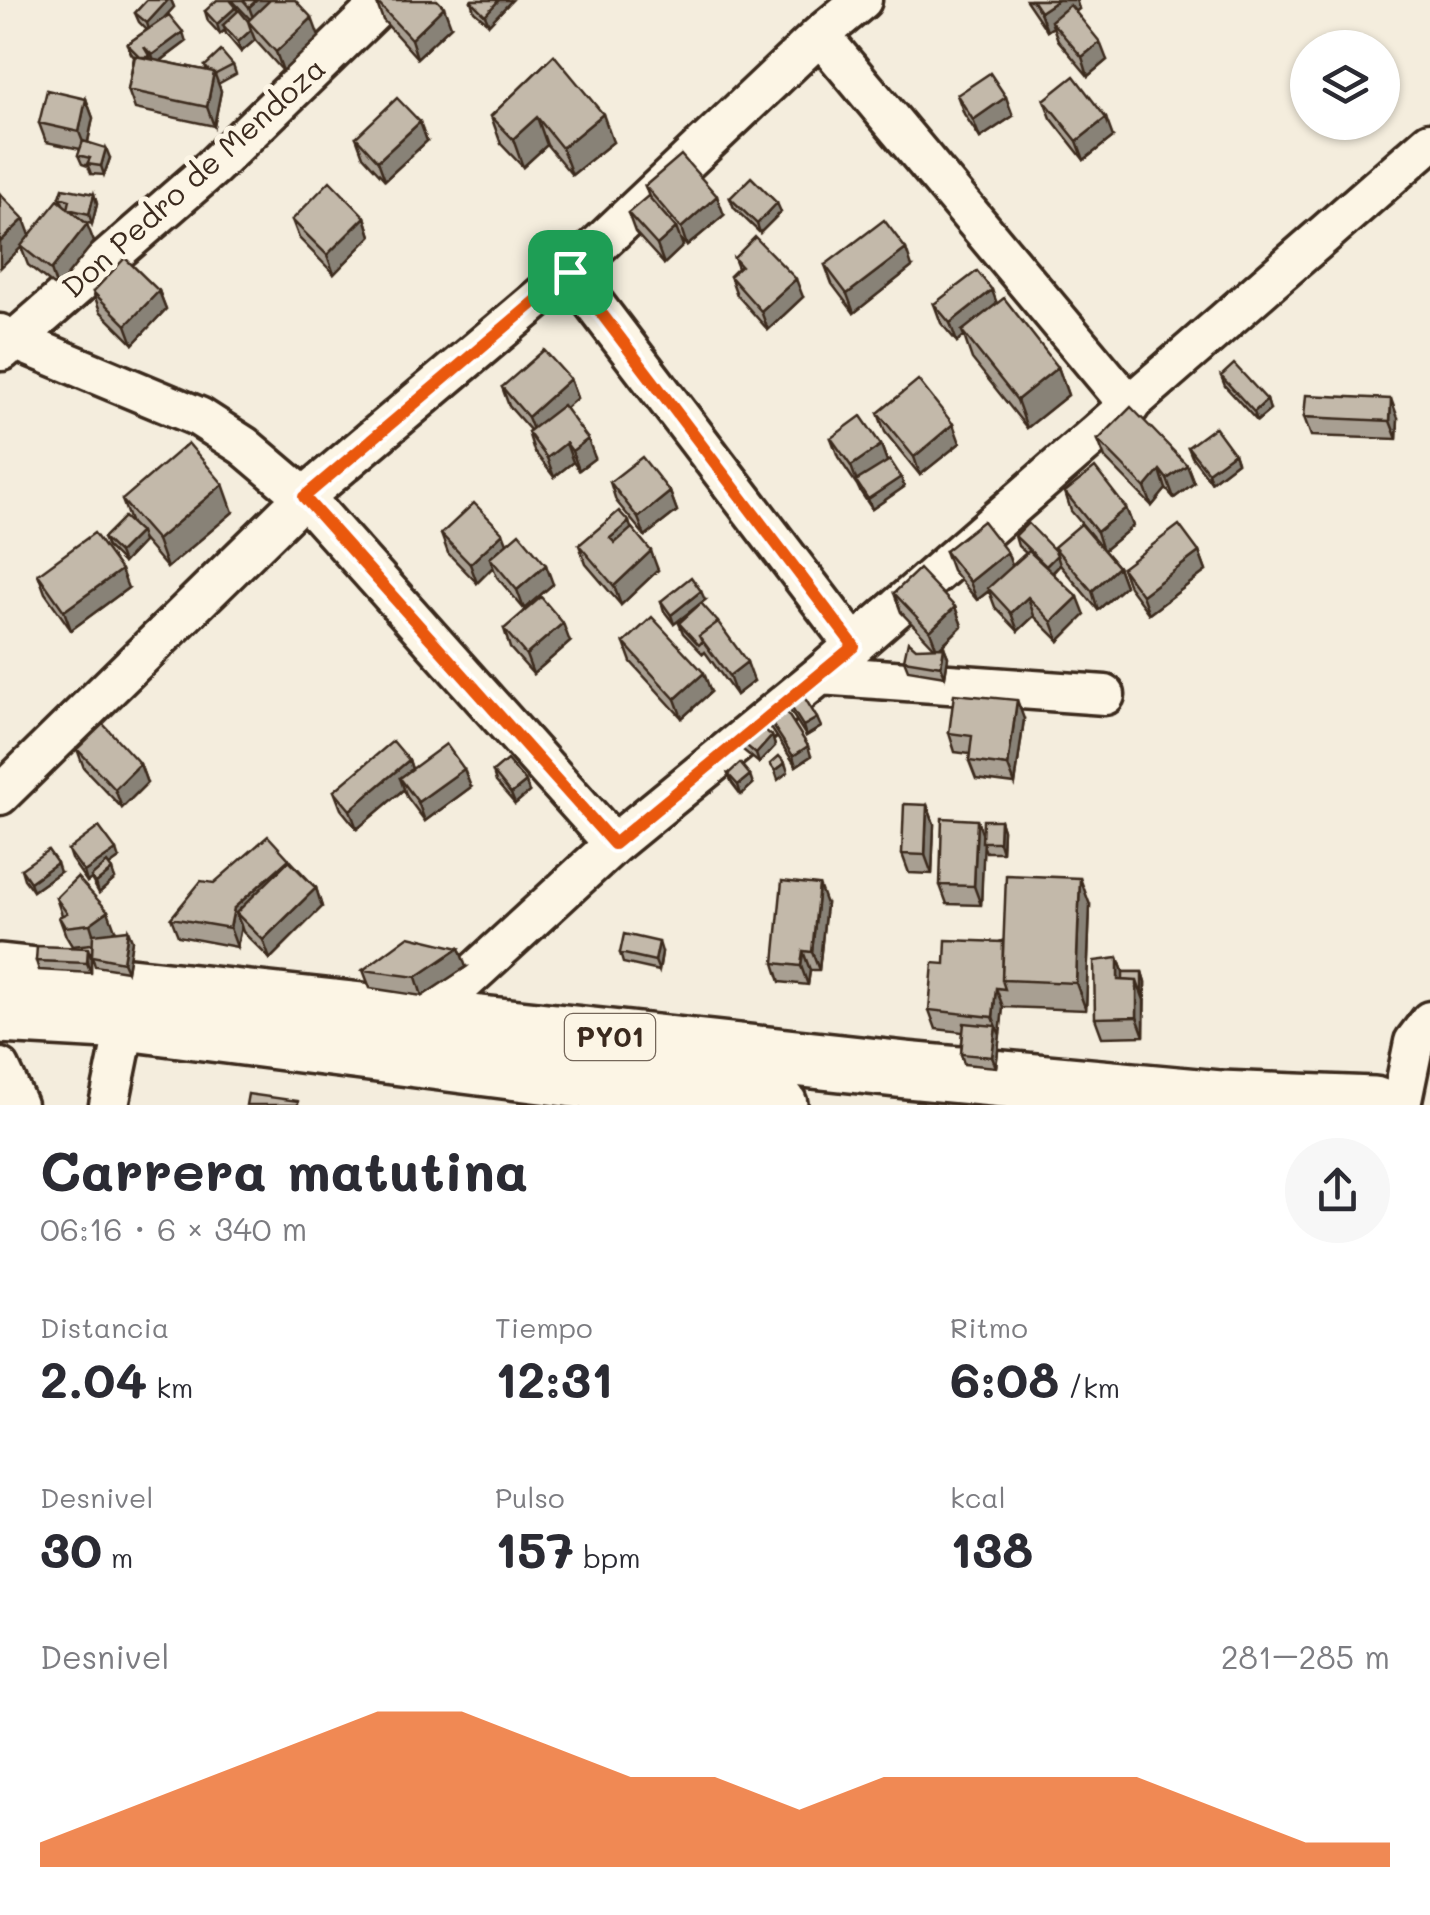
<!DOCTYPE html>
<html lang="es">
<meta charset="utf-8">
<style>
:root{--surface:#fff;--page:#f7f7f7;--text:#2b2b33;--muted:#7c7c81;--accent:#ea580c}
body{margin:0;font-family:Mali,sans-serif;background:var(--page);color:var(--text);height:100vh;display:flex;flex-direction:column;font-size:38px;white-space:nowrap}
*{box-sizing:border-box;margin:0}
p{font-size:32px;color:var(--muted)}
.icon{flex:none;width:55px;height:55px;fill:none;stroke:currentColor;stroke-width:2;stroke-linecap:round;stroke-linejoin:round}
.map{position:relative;height:1105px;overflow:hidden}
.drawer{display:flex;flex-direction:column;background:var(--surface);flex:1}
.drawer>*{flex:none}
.buttons{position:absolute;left:1290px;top:30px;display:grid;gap:20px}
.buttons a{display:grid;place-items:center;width:110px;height:110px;border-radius:50%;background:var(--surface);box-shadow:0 2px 8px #0004;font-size:50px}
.pin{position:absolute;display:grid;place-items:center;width:85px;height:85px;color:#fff;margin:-42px;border-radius:20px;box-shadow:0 5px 15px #0006}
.round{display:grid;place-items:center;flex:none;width:105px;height:105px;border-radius:52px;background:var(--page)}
.summary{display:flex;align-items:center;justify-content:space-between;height:170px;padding:0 40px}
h1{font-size:55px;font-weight:800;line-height:75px}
.stats{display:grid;grid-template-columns:repeat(3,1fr);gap:15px;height:170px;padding:10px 40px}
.stats div{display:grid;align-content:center}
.stats b{font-size:50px;font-weight:800}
.stats small{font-size:28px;font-weight:400}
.stats p{font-size:28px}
.chart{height:280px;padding:20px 40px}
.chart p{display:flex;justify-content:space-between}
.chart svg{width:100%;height:180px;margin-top:10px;fill:var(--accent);opacity:.7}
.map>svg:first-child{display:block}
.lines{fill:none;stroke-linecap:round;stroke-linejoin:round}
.minor-casing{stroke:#3b2a1e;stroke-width:45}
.highway-casing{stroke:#3b2a1e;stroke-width:62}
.minor{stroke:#fcf5e5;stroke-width:38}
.highway{stroke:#fcf5e5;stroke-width:55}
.wall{fill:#a89f92;stroke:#3b2a1e;stroke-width:2.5}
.shaded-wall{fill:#888277;stroke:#3b2a1e;stroke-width:2.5}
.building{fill:#c3b9aa;stroke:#3b2a1e;stroke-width:2.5}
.route-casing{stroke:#fff;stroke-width:20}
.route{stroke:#ea580c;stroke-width:12}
.labels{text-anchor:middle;stroke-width:10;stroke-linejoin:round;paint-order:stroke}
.shield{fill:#fcf5e5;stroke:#75675a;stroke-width:2.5}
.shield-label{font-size:28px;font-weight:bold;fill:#3b2a1e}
.street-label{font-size:30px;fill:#3b2a1e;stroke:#fcf5e5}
</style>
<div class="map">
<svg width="1430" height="1105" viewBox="0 0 1430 1105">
<rect width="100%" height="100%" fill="#f4eddd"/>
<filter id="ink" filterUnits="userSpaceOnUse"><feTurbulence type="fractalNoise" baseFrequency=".01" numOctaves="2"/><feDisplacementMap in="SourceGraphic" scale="20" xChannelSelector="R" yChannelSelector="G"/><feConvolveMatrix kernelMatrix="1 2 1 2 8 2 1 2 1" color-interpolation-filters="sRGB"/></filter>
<g filter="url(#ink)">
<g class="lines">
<defs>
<path id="minor" d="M820,35L1130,406
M570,272L854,645
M0,334L199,417L244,446L304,497L614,844
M2,351L212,168L385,0
M820,675L1105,695
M0,795L304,497L570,272L820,35L862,0
M426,1017L614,844L820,675L1430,142
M0,1068L17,1105
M109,1105L126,1022
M1401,1105L1414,1042L1430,1021"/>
<path id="highway" d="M0,972L906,1070L1220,1099L1374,1105
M0,1015L126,1022L779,1105"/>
</defs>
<use href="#minor" class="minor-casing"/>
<use href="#highway" class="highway-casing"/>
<use href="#minor" class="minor"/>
<use href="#highway" class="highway"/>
</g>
<path class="wall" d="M147,0H171L174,7L162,20L186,42L161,61L207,71L205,66L233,65L236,74L218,84L221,91L214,126L135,109L128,90L134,57L131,53L127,44L147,30L139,22L135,13Z
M232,0H295L319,37L283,71L255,40L241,52L226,34L225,30L220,34L208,21L205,11L236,7L238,11L248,21L250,19Z
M472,0H512L489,24L474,11L471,1Z
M1026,0H1076L1079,9L1075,12L1107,60L1088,76L1058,40L1053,27L1047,31Z
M376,1L451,26L417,58L383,20Z
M554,55L613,142L572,175L547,145L523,167L501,144L491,116Z
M957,95L1013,116L980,138L964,114Z
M86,99L93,118L88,142L110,158L104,175L91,174L88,166L82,164L78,155L80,149L46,142L39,123Z
M1044,100L1113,137L1084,160L1051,118Z
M356,137L427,141L385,180L363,156Z
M645,186L724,215L687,246L680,238L683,246L664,264L635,232L628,213L649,197Z
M0,194L30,234L63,204L60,197L94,194L97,204L92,224L85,222L94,242L57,288L28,265L21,247L0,268Z
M730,198L781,212L760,233L734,208Z
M365,217L371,236L334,274L299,238L292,220Z
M734,258L803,297L768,330L737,295L730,276L738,268Z
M825,265L912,267L854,313L832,284Z
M159,291L166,309L133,344L100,311L93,292Z
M934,304L1058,367L1068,395L1027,428L972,359L964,336L957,342L941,323Z
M1221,376L1267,400L1270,410L1257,421L1225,386Z
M570,379L577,398L565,408L595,458L579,470L573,462L554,477L534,451L528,432L530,430L509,406L502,387Z
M878,413L960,443L920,475L885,432Z
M1304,417L1398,418L1397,439L1311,436Z
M831,438L881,445L887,461L901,477L904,487L872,509L860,491L857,485L838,457Z
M1098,440L1187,465L1194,483L1174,498L1166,489L1152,506L1105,458Z
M1188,447L1234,453L1237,462L1211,482L1192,457Z
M610,482L670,492L677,511L645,536L616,501Z
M1065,492L1126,508L1133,526L1104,550L1118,567L1125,586L1098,610L1060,565L1053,573L1085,615L1059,641L1034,616L1018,631L995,607L989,591L977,600L952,570L945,551L1007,552L1012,566L1026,553L1018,546L1015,536L1055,550L1092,536L1071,511Z
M122,500L233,512L167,568L142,539L143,542L123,563L107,547L103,538L131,524Z
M631,529L658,570L621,605L586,564L579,545Z
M441,534L507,543L553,584L524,609L497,577L493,567L477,583L448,553Z
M1199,552L1206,571L1149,614L1129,587L1122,568Z
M38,574L128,588L71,630L45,593Z
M894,593L955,607L962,626L940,648L944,647L948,657L945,676L908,670L904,660L935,648L901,612Z
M705,600L674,624L664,611L661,601Z
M701,603L754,681L736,695L705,652L703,654L683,633L679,623Z
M504,629L570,642L533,674L510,648Z
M624,643L711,692L682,718L631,662Z
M786,699L821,727L806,736L789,709Z
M766,715L811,756L796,766L769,725Z
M1024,719L1015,784L976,779L969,761L970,754L955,752L949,733Z
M772,736L775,746L759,763L743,750L740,740Z
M77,749L140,764L147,783L122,808L84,768Z
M409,760L412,769L471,787L425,821L407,797L404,789L357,829L341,809L334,791Z
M493,772L529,792L515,804L496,782Z
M728,774L753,784L741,795L732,783Z
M927,805L934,824L932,874L909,873L902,854Z
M1000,820L1003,830L1002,852H986L983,845L981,905L947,904L940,885L983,836Z
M68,850L119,859L109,866L115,879L99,893L91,879L87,882L71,859Z
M289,859L316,888L322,907L270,959L243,932L241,926L237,947L178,936L171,918L214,883Z
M21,869L60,872L33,891L24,879Z
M56,898L115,930L113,932L132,940L127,971L95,966L92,956V944L72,946L66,936L59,917L62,915Z
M826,904L819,970H810L808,985L780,982L774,963Z
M1090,905L1086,1010L1003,1007L996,1067L964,1064L961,1054L963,1032L936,1029L929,1010L945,964Z
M662,952L659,971L623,963L620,953Z
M91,958V973L39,970L36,961Z
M1118,958L1123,972H1142L1145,982L1144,1036L1102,1037L1095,1018Z
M466,967L422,996L370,988L363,970Z"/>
<path class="shaded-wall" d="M168,0H171L174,7L150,33L147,23Z
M257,0H277L256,26L249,7Z
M499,0H512L489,24L485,15Z
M1058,0H1076L1079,9L1055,26L1051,21L1053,27L1047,31L1040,12Z
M236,7L240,16L223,25L225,30L220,34L217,24Z
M444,7L451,26L417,58L411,39Z
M312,18L319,37L283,71L276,52Z
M251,30L255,40L241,52L238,42Z
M183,32L186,42L155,65L152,55Z
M1100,42L1107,60L1088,76L1082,57Z
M214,72L221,91L214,126L207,107Z
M1006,97L1013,116L980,138L973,120Z
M86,99L93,118L86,150L79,132Z
M603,114L613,142L572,175L562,148Z
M537,117L547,145L523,167L513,139Z
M1106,118L1113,137L1084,160L1077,141Z
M420,122L427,141L385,180L378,161Z
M106,148L110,158L104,175L101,166Z
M94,194L97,204L92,224L89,214Z
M717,196L724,215L687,246L681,228Z
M777,203L781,212L760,233L757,224Z
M365,217L371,236L334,274L327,255Z
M24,219L31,238L0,268V242Z
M87,224L94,242L57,288L51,270Z
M676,228L683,246L664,264L657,245Z
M906,249L912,267L854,313L847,294Z
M796,279L803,297L768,330L761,311Z
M992,290L999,309L962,331L964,336L957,342L950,323Z
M159,291L166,309L133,344L126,325Z
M1058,367L1068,395L1027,428L1017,400Z
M570,379L577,398L535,435L528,417Z
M1391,399L1398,418L1397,439L1390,421Z
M1267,400L1270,410L1257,421L1254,412Z
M953,424L960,443L920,475L914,457Z
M588,439L595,458L579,470L572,451Z
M566,443L573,462L554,477L547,458Z
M881,445L888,464L858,485L851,466Z
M1234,453L1237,462L1211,482L1208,472Z
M1187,465L1194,483L1174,498L1167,479Z
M1160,470L1166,489L1152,506L1145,488Z
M901,477L904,487L872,509L868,499Z
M223,484L233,512L167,568L157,540Z
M670,492L677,511L645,536L638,518Z
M1126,508L1133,526L1103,551L1097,532Z
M629,522L636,541L617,557L610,538Z
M140,532L143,542L123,563L119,553Z
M503,533L510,551L490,558L493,567L477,583L470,564Z
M651,551L658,570L621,605L614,586Z
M1007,552L1014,571L977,600L970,582Z
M1199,552L1206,571L1149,614L1142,595Z
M1057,555L1060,565L1049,576L1045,567Z
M546,565L553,584L524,609L517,590Z
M1118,567L1125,586L1098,610L1092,591Z
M121,570L128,588L71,630L64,611Z
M701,591L705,600L674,624L671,615Z
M1028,597L1034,616L1018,631L1011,613Z
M1078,597L1085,615L1059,641L1052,622Z
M955,607L962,626L937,650L930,631Z
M563,623L570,642L533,674L526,655Z
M944,647L948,657L945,676L941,666Z
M747,662L754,681L736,695L729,676Z
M704,673L711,692L682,718L675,699Z
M1017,700L1024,719L1015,784L1008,766Z
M817,718L821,727L806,736L803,726Z
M772,736L775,746L759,763L756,754Z
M808,746L811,756L796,766L793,756Z
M409,760L415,779L400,778L404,789L357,829L350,810Z
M785,763L788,772L778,780L775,771Z
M140,764L147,783L122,808L115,789Z
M464,769L471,787L425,821L418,802Z
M750,775L753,784L741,795L738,785Z
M526,782L529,792L515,804L511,794Z
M927,805L934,824L932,874L925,855Z
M977,820L984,838L981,905L974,886Z
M1000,820L1003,830L1002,852L999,842Z
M116,850L119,859L87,882L84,872Z
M289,859L295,878L236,913L241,926L237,947L230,928L234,908Z
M57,863L60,872L33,891L30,882Z
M112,870L115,879L99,893L96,883Z
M1080,878L1090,905L1086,1010L1076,983Z
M819,885L826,904L819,970L812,952Z
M316,888L322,907L270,959L263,940Z
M108,911L115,930L96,943L90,924Z
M128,930L132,940L127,971L123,962Z
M659,942L662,952L659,971L655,961Z
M88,948L91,958V973L87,963Z
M459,948L466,967L422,996L416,977Z
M803,951L810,970L808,985L801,966Z
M1118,958L1125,977V990L1118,980Z
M1142,972L1145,982V999L1142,990Z
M1137,981L1144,1000V1036L1137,1017Z
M996,988L1003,1007L1000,1035L993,1017Z
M996,1026L1000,1035L996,1067L992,1057Z"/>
<path class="building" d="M147,0H168L147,23L135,13Z
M217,0H230L236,7L217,24L205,11Z
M243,0H257L249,7Z
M270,0H295L312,18L276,52L248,21Z
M377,0H437L444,7L411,39L376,1Z
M472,0H499L485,15L471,1Z
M1032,0H1058L1040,12Z
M1070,5L1100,42L1082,57L1051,21Z
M239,10L248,21L251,30L238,42L223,25Z
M169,15L183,32L152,55L144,47L150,57H140L127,44Z
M221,51L233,65L214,75V72L209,71L205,66Z
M554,55L603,114L562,148L537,117L513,139L491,116Z
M135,56L214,72L207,107L128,90Z
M990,73L1006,97L973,120L957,95Z
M1074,76L1106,118L1077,141L1044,100Z
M47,90L86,99L79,132L39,123Z
M397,98L420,122L378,161L356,137Z
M83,141L106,148L101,166L87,164L90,158L78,155Z
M681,155L717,196L681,228L645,186Z
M751,177L777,203L757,224L730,198Z
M330,181L365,217L327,255L292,220Z
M63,188L94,194L89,214L68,209L70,200L60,197Z
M0,194L24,219L0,242Z
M648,196L676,228L657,245L628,213Z
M58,200L87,224L51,270L21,246Z
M884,220L906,249L847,294L825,265Z
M755,237L796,279L761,311L730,276L741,266L734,258Z
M125,258L159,291L126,325L93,292Z
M977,271L992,290L950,323L934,304Z
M1004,298L1058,367L1017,400L962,331Z
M544,350L570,379L528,417L502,387Z
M1234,364L1267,400L1254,412L1221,376Z
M918,380L953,424L914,457L878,413Z
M1306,395L1391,399L1390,421L1304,417Z
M563,405L588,439L572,451L566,443L547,458L528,432Z
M1131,407L1187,465L1167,479L1160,470L1145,488L1098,440Z
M861,416L881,445L851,466L831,438Z
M1215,427L1234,453L1208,472L1188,447Z
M188,443L223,484L157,540L122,500Z
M642,457L670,492L638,518L610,482Z
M890,460L901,477L868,499L856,481Z
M1095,468L1126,508L1097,532L1065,492Z
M474,503L503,533L470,564L441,534Z
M619,511L629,522L610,538L615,543L632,528L651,551L614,586L579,545Z
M124,517L140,532L119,553L103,538Z
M983,521L1007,552L970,582L945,551Z
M1028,523L1055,551L1057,555L1046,566L1015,536Z
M1081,524L1118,567L1092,591L1054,547Z
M1179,525L1199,552L1142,595L1122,568Z
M94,533L121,570L64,611L38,574Z
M519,533L546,565L517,590L490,558Z
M1029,551L1078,597L1052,622L1028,597L1011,613L988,588Z
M919,569L955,607L930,631L894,593Z
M691,577L701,591L671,615L661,601Z
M541,597L563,623L526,655L504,629Z
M701,603L718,622L699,636L702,642L699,645L679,623Z
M652,617L704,673L675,699L624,643Z
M718,622L747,662L729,676L699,636Z
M908,641L916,648L944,647L941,666L904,660Z
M800,690L817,718L803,726L786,699Z
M954,694L1017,700L1008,766L969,761L972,736L949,733Z
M782,705L808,746L793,756L766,715Z
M756,722L772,736L756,754L740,740Z
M103,724L140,764L115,789L77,749Z
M393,741L409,760L350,810L334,791Z
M446,744L464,769L418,802L400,778Z
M779,756L785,763L775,771L770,764Z
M507,760L526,782L511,794L493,772Z
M740,763L750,775L738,785L728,774Z
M904,804L927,805L925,855L902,854Z
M942,818L977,820L974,886L940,885Z
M983,820H1000L999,842H982Z
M99,827L116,850L84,872L68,850Z
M268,836L289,859L234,908L230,928L171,918L201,881L214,883Z
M48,850L57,863L30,882L21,869Z
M289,861L316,888L263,940L236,913Z
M107,863L112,870L96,883L91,877Z
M1006,875L1080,878L1076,983L1002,980Z
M77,877L108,911L90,924L65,927L59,917L67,913L56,898Z
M782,881L819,885L812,952L803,951L801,966L774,963Z
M128,930L123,962L92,956L93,934Z
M624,934L659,942L655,961L620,953Z
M409,936L459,948L416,977L363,970Z
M946,940L1003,942L1002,980L1005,989L996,988L993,1017L929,1010L933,963L945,964Z
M37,946L88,948L87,963L36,961Z
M1118,958V980L1137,981V1017L1095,1018L1094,961Z
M1123,972H1142V990H1140L1137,981L1123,980Z
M964,1023L996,1026L992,1057L961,1054Z
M248,1094L298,1101V1105H246Z"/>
</g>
<g class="lines" filter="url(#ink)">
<defs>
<path id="route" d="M570,272L854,646L614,844L304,497Z"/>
</defs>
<use href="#route" class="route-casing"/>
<use href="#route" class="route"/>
</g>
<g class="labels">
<rect class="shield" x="565" y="1014" width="90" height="46" rx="8"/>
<g class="shield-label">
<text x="610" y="1047">PY01</text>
</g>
<g class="street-label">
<text transform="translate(194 178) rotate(-42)" y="10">Don Pedro de Mendoza</text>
</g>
</g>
</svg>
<div class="buttons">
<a><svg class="icon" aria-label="layers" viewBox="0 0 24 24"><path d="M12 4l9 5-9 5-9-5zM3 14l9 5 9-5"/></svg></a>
</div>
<div class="pin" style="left:570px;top:272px;background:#1e9e55"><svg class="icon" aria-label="arrive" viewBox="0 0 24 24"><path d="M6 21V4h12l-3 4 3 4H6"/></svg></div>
</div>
<section class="drawer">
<div class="summary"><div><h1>Carrera matutina</h1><p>06:16 · 6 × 340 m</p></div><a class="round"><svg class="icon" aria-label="share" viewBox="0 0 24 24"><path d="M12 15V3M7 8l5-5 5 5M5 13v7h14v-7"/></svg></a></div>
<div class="stats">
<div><p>Distancia</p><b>2.04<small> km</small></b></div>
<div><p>Tiempo</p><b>12:31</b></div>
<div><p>Ritmo</p><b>6:08<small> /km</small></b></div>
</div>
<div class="stats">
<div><p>Desnivel</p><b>30<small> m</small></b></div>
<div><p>Pulso</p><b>157<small> bpm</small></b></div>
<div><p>kcal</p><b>138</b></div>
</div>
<div class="chart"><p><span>Desnivel</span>281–285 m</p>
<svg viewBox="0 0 160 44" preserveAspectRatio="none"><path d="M0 44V38L10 30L20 22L30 14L40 6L50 6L60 14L70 22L80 22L90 30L100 22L110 22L120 22L130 22L140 30L150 38L160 38V44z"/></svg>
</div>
</section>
